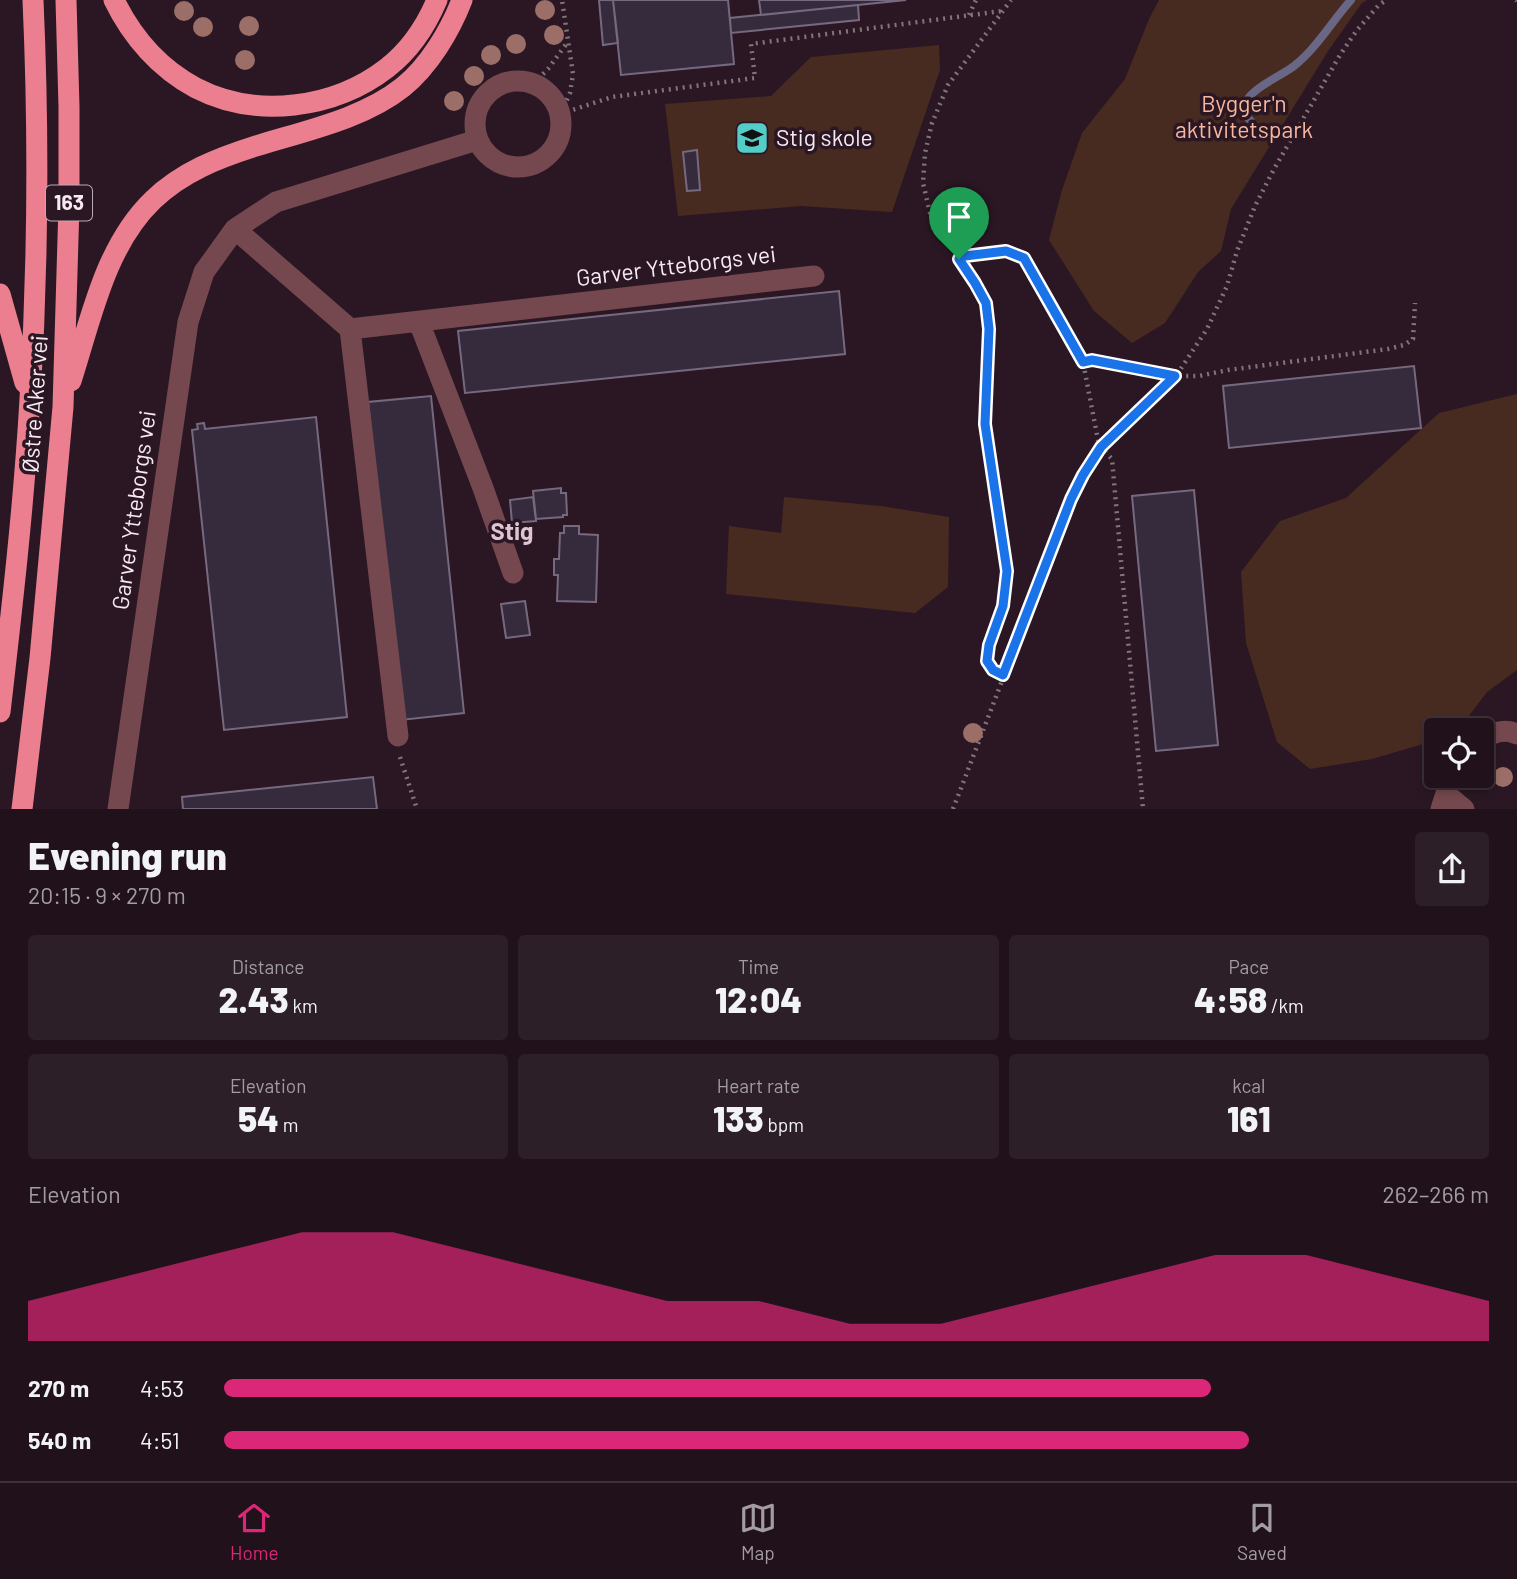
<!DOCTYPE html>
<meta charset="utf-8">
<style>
:root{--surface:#20111a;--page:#2d1f27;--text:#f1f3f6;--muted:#a29da2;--line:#3d3139;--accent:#db2777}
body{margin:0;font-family:Barlow,sans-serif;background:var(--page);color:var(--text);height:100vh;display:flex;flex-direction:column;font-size:26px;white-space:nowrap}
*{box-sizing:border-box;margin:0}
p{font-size:23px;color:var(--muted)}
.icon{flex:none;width:38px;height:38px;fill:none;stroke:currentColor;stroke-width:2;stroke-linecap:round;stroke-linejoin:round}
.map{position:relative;height:809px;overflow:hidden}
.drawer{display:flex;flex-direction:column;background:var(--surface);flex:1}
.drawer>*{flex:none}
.controls{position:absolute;left:1424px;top:718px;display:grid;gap:14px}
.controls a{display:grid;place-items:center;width:70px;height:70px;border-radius:7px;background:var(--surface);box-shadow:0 4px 10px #0003,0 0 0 2px var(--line);font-size:35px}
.pin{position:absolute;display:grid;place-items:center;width:60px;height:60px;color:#fff;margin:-72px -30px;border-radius:50% 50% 50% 0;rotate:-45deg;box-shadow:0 0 7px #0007}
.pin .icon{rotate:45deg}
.round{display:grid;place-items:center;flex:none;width:74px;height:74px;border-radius:7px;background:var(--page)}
.head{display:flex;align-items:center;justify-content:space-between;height:119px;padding:0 28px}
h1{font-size:38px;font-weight:800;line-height:52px}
.metrics{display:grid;grid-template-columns:repeat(3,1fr);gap:10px;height:119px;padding:7px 28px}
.metrics div{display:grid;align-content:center;border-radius:7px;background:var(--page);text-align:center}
.metrics b{font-size:35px;font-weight:800}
.metrics small{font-size:19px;font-weight:400}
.metrics p{font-size:19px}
.chart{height:196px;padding:14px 28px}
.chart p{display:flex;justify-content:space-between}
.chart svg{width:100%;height:126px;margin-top:7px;fill:var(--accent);opacity:.7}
ul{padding:0 28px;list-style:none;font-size:23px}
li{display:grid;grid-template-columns:112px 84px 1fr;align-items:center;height:52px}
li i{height:18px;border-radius:9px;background:var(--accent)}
.dock{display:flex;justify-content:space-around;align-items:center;height:98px;border-top:2px solid var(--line);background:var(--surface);font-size:19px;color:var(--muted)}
.dock a{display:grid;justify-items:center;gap:4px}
.dock .selected{color:var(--accent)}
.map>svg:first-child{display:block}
.green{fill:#482b20}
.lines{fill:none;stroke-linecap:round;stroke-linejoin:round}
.stream{stroke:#6a6686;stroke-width:8}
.building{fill:#352b3d;stroke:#76697f;stroke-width:2}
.path{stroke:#83737d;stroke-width:4.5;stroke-dasharray:2 5;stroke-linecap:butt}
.street{stroke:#74484e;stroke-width:21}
.highway{stroke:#eb7f90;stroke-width:21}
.tree{fill:#9b6f67}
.route-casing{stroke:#fff;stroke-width:14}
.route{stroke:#1a73e8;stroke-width:9}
.labels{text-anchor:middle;stroke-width:7;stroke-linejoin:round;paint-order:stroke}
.shield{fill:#2a1723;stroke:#baabb4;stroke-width:2}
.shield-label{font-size:21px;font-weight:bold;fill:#f8eaf2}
.park-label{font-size:23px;fill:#f7b79f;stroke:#2a1723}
.poi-label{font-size:23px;fill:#f8eaf2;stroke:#2a1723;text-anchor:start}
.street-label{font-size:23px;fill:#f8eaf2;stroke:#2a1723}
.neighbourhood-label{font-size:24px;font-weight:bold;fill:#dec4d4;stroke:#2a1723}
</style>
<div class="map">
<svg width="1517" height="809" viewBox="0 0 1517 809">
<rect width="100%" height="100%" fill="#2a1723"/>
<path class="green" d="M1159,0H1367L1362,3L1328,51L1231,209L1221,251L1198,272L1165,323L1132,343L1094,311L1049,240L1062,190L1082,133L1125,79L1149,19Z
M939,45L940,70L892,212L801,206L678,216L665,104L771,96L811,57Z
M1517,394V670L1487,692L1458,730H1437V740L1372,759L1310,769L1277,742L1246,643L1241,572L1280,521L1346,498L1439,413Z
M784,497L881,506L949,517L948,587L915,613L726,594L729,526L781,533Z"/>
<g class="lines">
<path class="stream" d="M1251,121C1245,116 1243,110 1246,102C1252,88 1281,76 1294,66C1317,48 1332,21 1351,0"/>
</g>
<path class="building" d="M599,0H613L618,43L603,45Z
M613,0H728L734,64L621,75Z
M759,0H906L761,15Z
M858,5L859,20L731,33L730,18Z
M697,150L700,190L687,191L683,152Z
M839,291L845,354L465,393L458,331Z
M1414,366L1421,428L1229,448L1223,386Z
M431,396L464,713L401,720L368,402Z
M316,417L347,717L224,730L192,430L198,429L197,424L204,423L205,429Z
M561,488V493H566L567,515H563V517L536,519L533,491Z
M1194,490L1218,745L1156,751L1132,496Z
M533,497L536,521L512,523L510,500Z
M564,526H579V534L598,535L596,602L557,601L558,575H554V559H559L560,533H564Z
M525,601L530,635L506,638L501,604Z
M373,777L377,809H183L182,797Z"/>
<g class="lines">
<path class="path" d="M1516,0L1517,1
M969,15L976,0
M533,84L548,69L567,43
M561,113L570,93L573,74L562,0
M560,114L612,97L755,78L751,44L1002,11
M959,259L965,256L1006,251L1024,258L1083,362L1099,445L1112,459L1143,809
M1083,362L1092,360L1176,376H1199L1228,370L1388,349L1404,345L1413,339L1415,303
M1003,675L993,670L987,661L989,645L1003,606L1007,571L985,424L989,329L986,303L975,283L943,235L930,213L923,183L925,153L932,123L948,85L1011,0
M400,757L417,809
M953,809L1077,485L1101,447L1176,376L1207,329L1227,286L1237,251L1255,206L1274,169L1340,55L1357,30L1378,6L1386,0"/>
<path class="street" d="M475 124a43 43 0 1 1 86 0a43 43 0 1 1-86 0Z
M235,229L350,329L398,736
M419,322L483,488L513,573
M350,329L814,276
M1482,738C1494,733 1505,728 1517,734
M1446,794L1464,809
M118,809L188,322L204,272L235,229L276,202L477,140
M1441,809L1452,775"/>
<path class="highway" d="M114,0C132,37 160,69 196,88C256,119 334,109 387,68C409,51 426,26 437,0
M0,294L25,383
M71,381C91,319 105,246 153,200C182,172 218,158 256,146C304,131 363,119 403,87C429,66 450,31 462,0
M0,712C12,608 24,504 30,399C38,266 39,133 33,0
M22,809L40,658L63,407L69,205V107L66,0"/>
</g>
<g class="tree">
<circle cx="545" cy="10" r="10"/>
<circle cx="184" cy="11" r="10"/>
<circle cx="249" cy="26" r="10"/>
<circle cx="203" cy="27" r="10"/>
<circle cx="554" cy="35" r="10"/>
<circle cx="516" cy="44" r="10"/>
<circle cx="491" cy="55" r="10"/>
<circle cx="245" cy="60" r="10"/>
<circle cx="474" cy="76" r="10"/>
<circle cx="454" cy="101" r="10"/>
<circle cx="973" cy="733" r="10"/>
<circle cx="1503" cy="777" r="10"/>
</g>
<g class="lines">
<defs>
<path id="route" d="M1006,251L1024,258L1083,362L1092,360L1175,376L1101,447L1083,475L1071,499L1003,675L993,670L987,661L989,645L1003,606L1007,571L985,424L989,329L986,303L975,283L959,259L965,256Z"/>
</defs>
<use href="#route" class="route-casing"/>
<use href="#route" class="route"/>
</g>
<defs>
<symbol id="school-square" viewBox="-11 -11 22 22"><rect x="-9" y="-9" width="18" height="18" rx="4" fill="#54cdc8" stroke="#2a1723"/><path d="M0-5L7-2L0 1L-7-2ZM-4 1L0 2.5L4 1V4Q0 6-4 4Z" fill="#111"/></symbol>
</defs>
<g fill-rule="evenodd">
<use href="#school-square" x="733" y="119" width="38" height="38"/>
</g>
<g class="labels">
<rect class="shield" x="46" y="185.5" width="46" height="35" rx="5"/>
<g class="shield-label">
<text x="69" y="210">163</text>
</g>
<g class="park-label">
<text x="1244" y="112">Bygger'n<tspan x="1244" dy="26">aktivitetspark</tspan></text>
</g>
<g class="poi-label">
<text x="776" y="146">Stig skole</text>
</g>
<g class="street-label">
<text transform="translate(676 266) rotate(-7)" y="8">Garver Ytteborgs vei</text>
<text transform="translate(35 404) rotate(-86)" y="8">Østre Aker vei</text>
<text transform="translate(134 510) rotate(-82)" y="8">Garver Ytteborgs vei</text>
</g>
<g class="neighbourhood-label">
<text x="512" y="540">Stig</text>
</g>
</g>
</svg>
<div class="controls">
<a><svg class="icon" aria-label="locate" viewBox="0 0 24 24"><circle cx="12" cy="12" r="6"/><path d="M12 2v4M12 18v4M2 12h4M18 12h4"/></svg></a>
</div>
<div class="pin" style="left:959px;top:259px;background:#1e9e55"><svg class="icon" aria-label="arrive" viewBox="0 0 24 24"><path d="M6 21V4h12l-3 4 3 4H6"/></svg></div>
</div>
<section class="drawer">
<div class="head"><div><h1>Evening run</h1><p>20:15 · 9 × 270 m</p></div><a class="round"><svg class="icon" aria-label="share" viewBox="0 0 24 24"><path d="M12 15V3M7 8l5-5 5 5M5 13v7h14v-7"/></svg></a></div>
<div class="metrics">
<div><p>Distance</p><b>2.43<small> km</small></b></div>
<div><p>Time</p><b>12:04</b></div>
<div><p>Pace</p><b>4:58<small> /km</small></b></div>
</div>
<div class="metrics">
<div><p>Elevation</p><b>54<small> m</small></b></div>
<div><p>Heart rate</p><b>133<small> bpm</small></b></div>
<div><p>kcal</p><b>161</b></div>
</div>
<div class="chart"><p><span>Elevation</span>262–266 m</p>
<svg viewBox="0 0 160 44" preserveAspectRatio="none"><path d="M0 44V30L10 22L20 14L30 6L40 6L50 14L60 22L70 30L80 30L90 38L100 38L110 30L120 22L130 14L140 14L150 22L160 30V44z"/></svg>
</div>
<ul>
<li><b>270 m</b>4:53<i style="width:78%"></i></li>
<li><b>540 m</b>4:51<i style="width:81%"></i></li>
</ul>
</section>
<nav class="dock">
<a class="selected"><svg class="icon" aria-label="home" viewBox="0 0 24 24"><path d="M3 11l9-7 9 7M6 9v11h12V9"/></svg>Home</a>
<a><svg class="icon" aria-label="map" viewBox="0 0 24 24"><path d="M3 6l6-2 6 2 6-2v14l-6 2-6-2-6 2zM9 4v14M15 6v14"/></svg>Map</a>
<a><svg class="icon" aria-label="saved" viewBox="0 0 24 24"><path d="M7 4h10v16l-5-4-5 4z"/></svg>Saved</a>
</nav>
